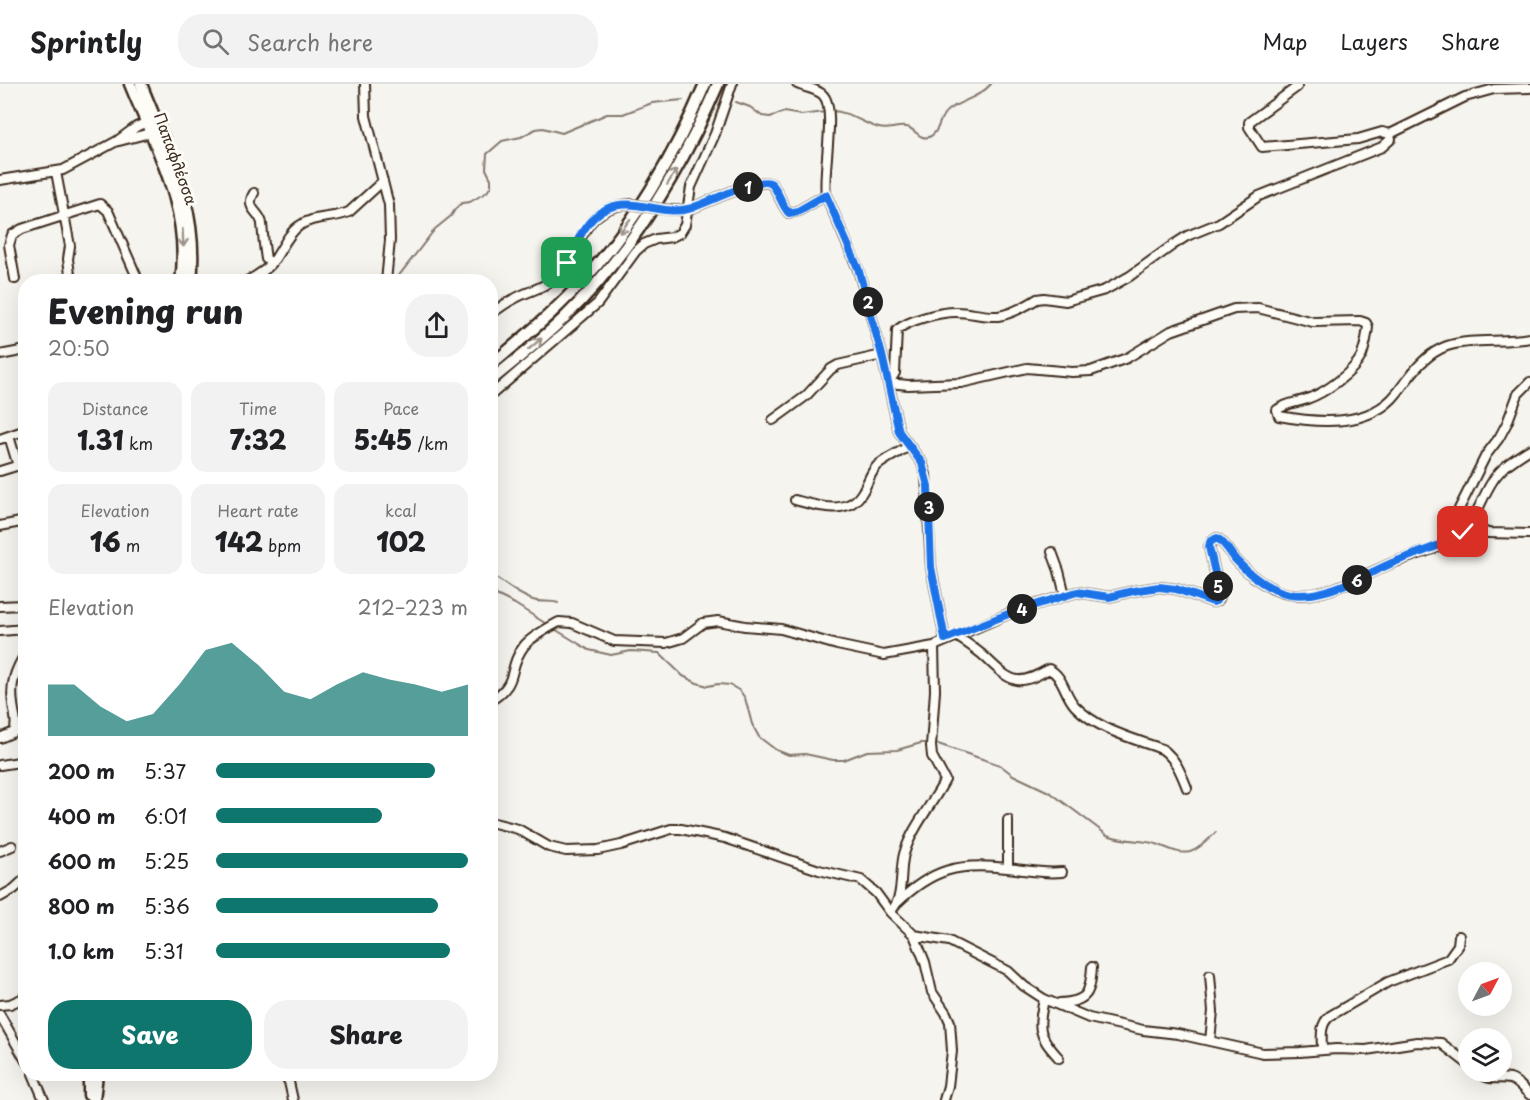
<!DOCTYPE html>
<meta charset="utf-8">
<style>
:root{--surface:#fff;--page:#f2f2f2;--text:#202124;--muted:#757577;--line:#e0e0e0;--accent:#0f766e}
body{margin:0;font-family:"Playpen Sans",sans-serif;background:var(--page);color:var(--text);height:100vh;display:flex;flex-direction:column;font-size:22px;white-space:nowrap}
*{box-sizing:border-box;margin:0}
p{font-size:20px;color:var(--muted)}
.icon{flex:none;width:33px;height:33px;fill:none;stroke:currentColor;stroke-width:2;stroke-linecap:round;stroke-linejoin:round}
.map{position:relative;flex:1;overflow:hidden}
.drawer{position:absolute;left:18px;top:190px;width:480px;height:807px;display:flex;flex-direction:column;background:var(--surface);border-radius:24px;box-shadow:0 6px 24px #0002}
.drawer>*{flex:none}
.needle{width:39px;rotate:49deg}
.buttons{position:absolute;left:1458px;top:878px;display:grid;gap:12px}
.buttons a{display:grid;place-items:center;width:54px;height:54px;border-radius:50%;background:var(--surface);box-shadow:0 6px 24px #0002;font-size:30px}
.pin{position:absolute;display:grid;place-items:center;width:51px;height:51px;color:#fff;margin:-26px;border-radius:12px;box-shadow:0 3px 9px #0006}
.km{position:absolute;width:30px;height:30px;margin:-15px;border-radius:50%;background:#222;color:#fff;font-size:16px;line-height:30px;text-align:center}
.round{display:grid;place-items:center;flex:none;width:63px;height:63px;border-radius:24px;background:var(--page)}
.head{display:flex;align-items:center;justify-content:space-between;height:102px;padding:0 30px}
h1{font-size:33px;font-weight:800;line-height:45px}
.stats{display:grid;grid-template-columns:repeat(3,1fr);gap:9px;height:102px;padding:6px 30px}
.stats div{display:grid;align-content:center;border-radius:15px;background:var(--page);text-align:center}
.stats b{font-size:26px;font-weight:800}
.stats small{font-size:16px;font-weight:400}
.stats p{font-size:16px}
.chart{height:168px;padding:12px 30px}
.chart p{display:flex;justify-content:space-between}
.chart svg{width:100%;height:108px;margin-top:6px;fill:var(--accent);opacity:.7}
.button{display:flex;gap:12px;margin-top:auto;padding:12px 30px}
.button a{flex:1;height:69px;border-radius:24px;background:var(--accent);color:#fff;font-size:24px;font-weight:800;line-height:69px;text-align:center}
.button a+a{background:var(--page);color:var(--text)}
ul{padding:0 30px;list-style:none;font-size:20px}
li{display:grid;grid-template-columns:96px 72px 1fr;align-items:center;height:45px}
li i{height:15px;border-radius:8px;background:var(--accent)}
header{display:flex;align-items:center;gap:36px;box-sizing:border-box;height:84px;padding:0 30px;background:var(--surface);border-bottom:2px solid var(--line)}
header strong{font-size:28px}
nav{display:flex;gap:33px;margin-inline-start:auto;font-size:21px}
.search{width:420px;height:54px;background:var(--page);display:flex;align-items:center;gap:15px;box-sizing:border-box;padding:0 21px;border-radius:24px;color:var(--muted);font-size:22px}
.map>svg:first-child{display:block}
.lines{fill:none;stroke-linecap:round;stroke-linejoin:round}
.stream{stroke:#84786e;stroke-width:2}
.minor-casing{stroke:#3b2a1e;stroke-width:12}
.major-casing{stroke:#3b2a1e;stroke-width:15}
.minor{stroke:#fdfcf7;stroke-width:8}
.major{stroke:#fdfcf7;stroke-width:10}
.minor-bridge-casing{stroke:#3b2a1e;stroke-width:12;stroke-linecap:butt}
.minor-bridge{stroke:#fdfcf7;stroke-width:8}
.oneway{stroke:#9c938a}
.route-casing{stroke:#fff;stroke-width:12}
.route{stroke:#1a73e8;stroke-width:8}
.labels{text-anchor:middle;stroke-width:6;stroke-linejoin:round;paint-order:stroke}
.street-label{font-size:15px;fill:#3b2a1e;stroke:#fdfcf7}
</style>
<header>
<strong>Sprintly</strong>
<div class="search"><svg class="icon" aria-label="search" viewBox="0 0 24 24"><circle cx="10" cy="10" r="6"/><path d="M15 15l6 6"/></svg>Search here</div>
<nav><a>Map</a><a>Layers</a><a>Share</a></nav>
</header>
<div class="map">
<svg width="1530" height="1016" viewBox="0 0 1530 1016">
<rect width="100%" height="100%" fill="#f5f4ee"/>
<filter id="ink" filterUnits="userSpaceOnUse"><feTurbulence type="fractalNoise" baseFrequency=".0167" numOctaves="2"/><feDisplacementMap in="SourceGraphic" scale="12" xChannelSelector="R" yChannelSelector="G"/><feConvolveMatrix kernelMatrix="1 2 1 2 8 2 1 2 1" color-interpolation-filters="sRGB"/></filter>
<g filter="url(#ink)">
<g class="lines">
<path class="stream" d="M736,18L750,23L762,32L770,33L784,28L801,31L825,28
M832,27C849,27 863,40 879,44C889,47 897,41 907,43C916,45 920,58 931,52C941,46 938,33 948,26C962,16 979,14 991,0
M394,198L435,145L451,132L456,124L462,119L470,118L487,108L491,102V95L486,85L487,70L502,57L521,53L536,45L543,44L562,49L607,30H623L652,19L683,16
M490,490C505,499 517,511 533,516C542,519 550,516 558,519
M490,508L515,520L548,541
M553,544L589,566L611,571L631,567L659,569L683,592L697,599L708,602L718,600L730,601L740,607L745,614L752,640L759,653L776,666L789,671L805,670L833,676H844L867,667L897,666L921,659H935L1000,681L1013,691L1051,709L1107,751C1122,757 1138,756 1153,759C1165,762 1177,771 1190,768C1200,765 1209,755 1216,748"/>
<defs>
<path id="minor" d="M365,0L366,32L389,121L390,156L386,198
M797,0C805,4 816,4 823,11C837,25 822,88 826,111L858,185L882,271L899,348L922,379L926,391L931,483L945,555
M1297,3L1249,38V43L1262,63L1358,55L1382,48L1390,50L1391,55L1382,63L1259,112L1219,139L1187,152L1173,161L1130,192L1105,206L1066,217L1044,214L1037,215C1026,222 1012,230 998,232C984,233 970,228 956,228C940,228 909,236 897,246L895,289L889,299L908,301L961,299L1027,284L1072,288L1091,287L1127,274L1171,247L1234,225L1258,224L1313,238L1360,237L1366,239L1368,243C1367,252 1365,262 1362,271C1354,288 1325,309 1307,315C1296,319 1286,319 1277,326L1279,332C1317,339 1370,344 1397,309C1410,292 1424,270 1447,262C1472,254 1504,259 1530,254
M1390,50L1465,13L1494,5L1530,4
M119,57L154,48
M56,88L70,162L68,175L71,198
M0,96L63,86L117,57L136,43L151,36
M254,109C244,125 261,128 262,140C263,151 264,163 266,175L272,179
M661,125C671,126 680,127 689,125C705,120 756,94 769,99C777,101 781,122 789,129L798,127L826,111
M15,195L9,161L12,151L22,145L100,120L108,127L139,198
M245,198C254,193 265,188 272,179C281,168 287,150 299,142C314,131 333,135 349,128L383,97
M490,231C498,225 505,219 514,215C527,207 543,205 555,194C585,165 578,124 630,120
M0,271L26,266
M490,312L598,219L636,167L644,160L656,155L672,153L680,149L685,141L691,103L715,50L732,0
M773,336L806,312L831,285L838,281L882,271
M9,352L18,382
M0,355L26,346
M0,387L26,379
M795,416C817,422 849,433 863,407C868,399 870,389 877,382C886,374 899,369 909,362
M0,442L26,437
M1468,442L1488,449L1530,450
M1463,448L1458,433L1459,425L1486,371L1499,354L1507,339L1518,310L1530,298
M1052,468L1059,487L1065,511
M0,522L24,521
M0,547L26,545
M956,552C967,559 978,566 987,575C1012,599 1018,603 1049,585C1064,593 1064,610 1075,622C1098,646 1132,654 1162,665C1176,675 1181,689 1187,704
M490,617C521,598 506,585 524,562C531,553 548,544 559,538L572,539L614,557L666,559L683,554L703,539L718,537L745,542L781,545L837,561L884,571L934,562L1015,527L1077,508L1109,513L1133,507L1159,503L1176,505L1213,518L1217,517L1220,510L1209,463L1211,458L1217,454C1225,459 1229,467 1235,475C1247,488 1262,501 1278,507C1316,522 1361,491 1395,478C1417,470 1443,464 1462,449C1476,436 1482,413 1492,398C1501,383 1516,374 1530,365
M0,654L14,648C18,639 14,630 13,620C10,600 15,586 26,569
M0,681L26,677
M1008,736V784
M490,738L518,745L549,763L566,767L598,766L621,761L671,745H681L725,754L819,786L861,796L876,809L890,828L914,851L949,857L1008,887L1024,902L1044,915L1089,934L1143,946L1178,950L1263,969L1300,968L1336,965L1366,966L1417,958L1441,959L1468,980
M0,767L12,762
M0,813L14,805L26,794
M897,819C932,785 959,778 1007,784C1027,786 1043,790 1062,788
M890,828C905,814 899,788 904,770C912,743 932,721 945,696L932,672L931,662L935,607L934,562
M914,851L925,878L932,908L946,929L950,938L952,967L948,1002L944,1016
M1210,891L1213,927L1210,957
M1044,915C1038,945 1037,950 1059,974
M1060,919C1088,917 1090,910 1092,883
M0,921L10,920L26,913
M0,931L26,977
M1322,966C1322,954 1319,941 1330,932L1388,898L1448,875L1458,861L1459,852
M1476,987C1492,999 1494,992 1510,995C1518,997 1524,1006 1530,1011
M33,990L44,1016
M284,990L289,998L293,1016"/>
<path id="major" d="M130,0C157,66 191,124 181,198
M141,0C168,69 199,121 191,198
M490,282C521,256 551,231 579,201C632,145 675,71 705,0
M490,297C515,277 540,257 563,235C631,169 681,86 718,0
M89,1011V990
M94,1016L97,990"/>
</defs>
<use href="#minor" class="minor-casing"/>
<use href="#major" class="major-casing"/>
<use href="#minor" class="minor"/>
<use href="#major" class="major"/>
<defs>
<path id="minor-bridge" d="M630,120L661,125"/>
</defs>
<use href="#minor-bridge" class="minor-bridge-casing"/>
<use href="#minor-bridge" class="minor-bridge"/>
</g>
<defs><path id="oneway-shaft" d="M-6 0H5M1.5-3L5.5 0L1.5 3" fill="none" stroke-width="1.6" stroke-linecap="round" stroke-linejoin="round" transform="scale(1.5)"/></defs>
<g class="oneway">
<use href="#oneway-shaft" transform="translate(672 93) rotate(-58)"/>
<use href="#oneway-shaft" transform="translate(625 142) rotate(127)"/>
<use href="#oneway-shaft" transform="translate(183 154) rotate(87)"/>
<use href="#oneway-shaft" transform="translate(535 260) rotate(-40)"/>
</g>
</g>
<g class="lines" filter="url(#ink)">
<defs>
<path id="route" d="M567,179C576,160 585,135 606,125C633,112 660,132 688,125C704,121 757,93 770,99C777,102 782,123 789,129L798,127L826,111L858,184L882,271L899,348L922,379L928,402L931,483L945,555L1016,527L1077,508L1109,513L1133,507L1159,503L1176,505L1213,518L1216,517L1220,510L1209,463L1210,458L1217,454C1225,459 1229,467 1235,475C1247,488 1262,501 1279,507C1315,521 1360,493 1392,479C1416,469 1441,463 1463,448"/>
</defs>
<use href="#route" class="route-casing"/>
<use href="#route" class="route"/>
</g>
<g class="labels">
<g class="street-label">
<text transform="translate(175 75) rotate(70)" y="5">Παπαφλέσσα</text>
</g>
</g>
</svg>
<div class="buttons">
<a><svg class="needle" viewBox="-14 -14 28 28"><path d="M0-13l5 13h-10z" fill="#e53935"/><path d="M0 13l5-13h-10z" fill="#757577"/></svg></a>
<a><svg class="icon" aria-label="layers" viewBox="0 0 24 24"><path d="M12 4l9 5-9 5-9-5zM3 14l9 5 9-5"/></svg></a>
</div>
<div class="pin" style="left:567px;top:179px;background:#1e9e55"><svg class="icon" aria-label="arrive" viewBox="0 0 24 24"><path d="M6 21V4h12l-3 4 3 4H6"/></svg></div>
<div class="pin" style="left:1463px;top:448px;background:#d93025"><svg class="icon" aria-label="check" viewBox="0 0 24 24"><path d="M5 12l5 5 9-10"/></svg></div>
<b class="km" style="left:748px;top:103px">1</b>
<b class="km" style="left:868px;top:218px">2</b>
<b class="km" style="left:929px;top:423px">3</b>
<b class="km" style="left:1022px;top:525px">4</b>
<b class="km" style="left:1218px;top:502px">5</b>
<b class="km" style="left:1357px;top:496px">6</b>
<section class="drawer">
<div class="head"><div><h1>Evening run</h1><p>20:50</p></div><a class="round"><svg class="icon" aria-label="share" viewBox="0 0 24 24"><path d="M12 15V3M7 8l5-5 5 5M5 13v7h14v-7"/></svg></a></div>
<div class="stats">
<div><p>Distance</p><b>1.31<small> km</small></b></div>
<div><p>Time</p><b>7:32</b></div>
<div><p>Pace</p><b>5:45<small> /km</small></b></div>
</div>
<div class="stats">
<div><p>Elevation</p><b>16<small> m</small></b></div>
<div><p>Heart rate</p><b>142<small> bpm</small></b></div>
<div><p>kcal</p><b>102</b></div>
</div>
<div class="chart"><p><span>Elevation</span>212–223 m</p>
<svg viewBox="0 0 160 44" preserveAspectRatio="none"><path d="M0 44V23L10 23L20 32L30 38L40 35L50 23L60 9L70 6L80 15L90 26L100 29L110 23L120 18L130 21L140 23L150 26L160 23V44z"/></svg>
</div>
<ul>
<li><b>200 m</b>5:37<i style="width:87%"></i></li>
<li><b>400 m</b>6:01<i style="width:66%"></i></li>
<li><b>600 m</b>5:25<i style="width:100%"></i></li>
<li><b>800 m</b>5:36<i style="width:88%"></i></li>
<li><b>1.0 km</b>5:31<i style="width:93%"></i></li>
</ul>
<div class="button"><a>Save</a><a>Share</a></div>
</section>
</div>
